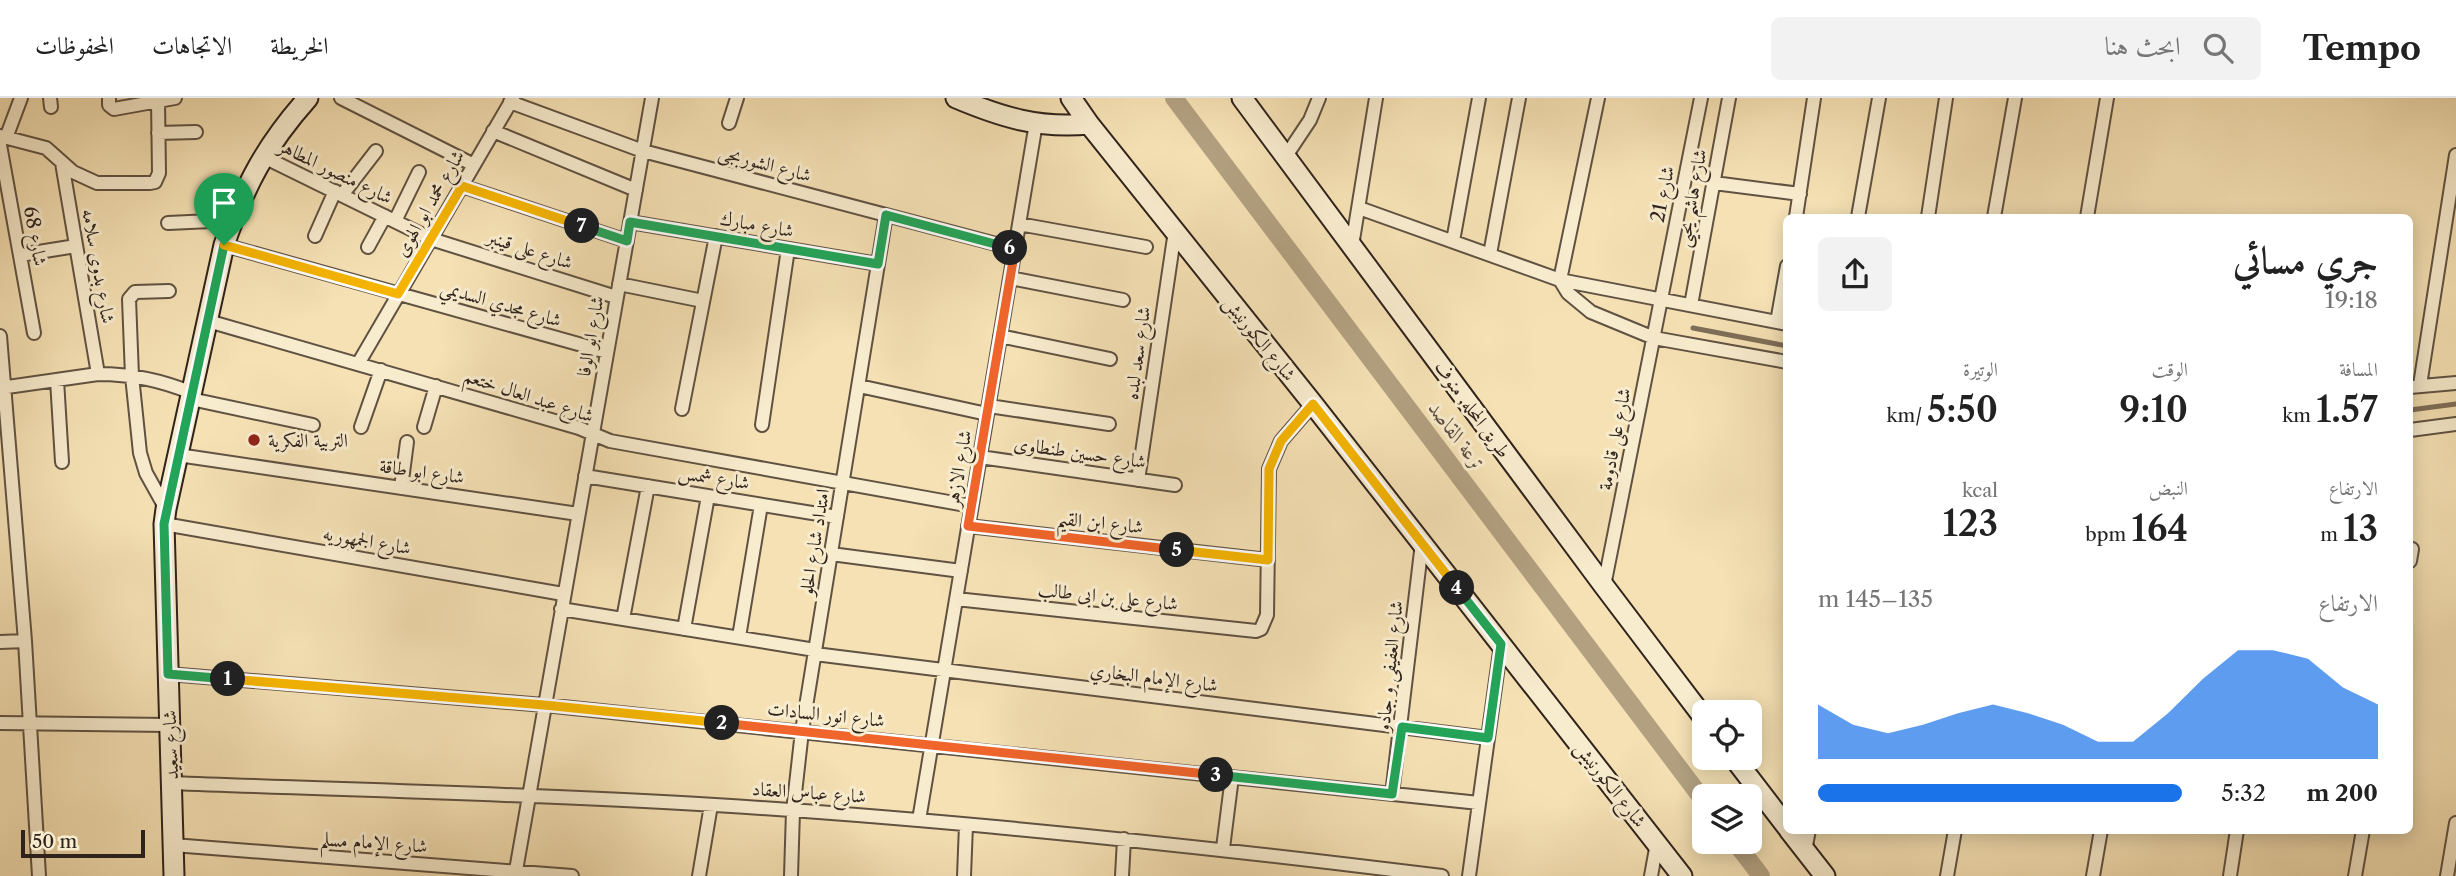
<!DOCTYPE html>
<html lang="ar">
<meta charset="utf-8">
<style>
:root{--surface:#fff;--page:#f2f2f2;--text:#222;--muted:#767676;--line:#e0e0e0;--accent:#1a73e8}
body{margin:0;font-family:"Libre Caslon Text",Amiri,serif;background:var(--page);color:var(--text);direction:rtl;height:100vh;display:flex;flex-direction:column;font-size:26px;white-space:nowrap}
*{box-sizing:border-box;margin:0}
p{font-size:23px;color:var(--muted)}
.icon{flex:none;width:38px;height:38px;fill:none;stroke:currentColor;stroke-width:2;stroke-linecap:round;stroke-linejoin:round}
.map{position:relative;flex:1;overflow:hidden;direction:ltr}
.sheet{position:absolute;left:1783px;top:116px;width:630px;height:620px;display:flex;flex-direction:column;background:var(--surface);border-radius:10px;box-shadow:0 4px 18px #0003;direction:rtl}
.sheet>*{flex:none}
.controls{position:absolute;left:1692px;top:602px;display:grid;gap:14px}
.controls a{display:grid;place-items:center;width:70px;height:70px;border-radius:10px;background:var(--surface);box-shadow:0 4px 18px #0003;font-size:35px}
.scale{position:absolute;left:21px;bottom:18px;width:124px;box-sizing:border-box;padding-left:7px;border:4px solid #2f231c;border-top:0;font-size:19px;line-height:24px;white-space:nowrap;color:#2f231c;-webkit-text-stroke:5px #f8ecce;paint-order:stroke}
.pin{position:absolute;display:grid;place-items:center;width:60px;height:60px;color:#fff;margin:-72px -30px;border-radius:50% 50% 50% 0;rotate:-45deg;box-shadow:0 0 7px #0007}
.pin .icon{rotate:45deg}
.km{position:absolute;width:35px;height:35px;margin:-18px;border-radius:50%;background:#222;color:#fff;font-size:19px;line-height:35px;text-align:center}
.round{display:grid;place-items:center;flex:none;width:74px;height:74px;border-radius:10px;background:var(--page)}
.headline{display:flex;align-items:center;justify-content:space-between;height:119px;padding:0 35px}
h1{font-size:38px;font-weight:600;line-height:52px}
.figures{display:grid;grid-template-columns:repeat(3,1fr);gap:10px;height:119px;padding:7px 35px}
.figures div{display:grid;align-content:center}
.figures b{font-size:35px;font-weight:600}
.figures small{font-size:19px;font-weight:400}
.figures p{font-size:19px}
.chart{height:196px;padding:14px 35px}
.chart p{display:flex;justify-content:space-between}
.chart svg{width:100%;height:126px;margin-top:7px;fill:var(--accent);opacity:.7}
ul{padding:0 35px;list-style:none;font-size:23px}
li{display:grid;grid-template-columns:112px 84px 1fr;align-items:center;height:52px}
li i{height:18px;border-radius:9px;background:var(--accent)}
header{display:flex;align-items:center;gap:42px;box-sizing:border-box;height:98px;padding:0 35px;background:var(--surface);border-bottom:2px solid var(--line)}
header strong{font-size:33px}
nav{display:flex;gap:38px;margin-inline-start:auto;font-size:24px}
.search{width:490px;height:63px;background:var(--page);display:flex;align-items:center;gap:18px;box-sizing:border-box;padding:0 24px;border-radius:10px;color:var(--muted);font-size:26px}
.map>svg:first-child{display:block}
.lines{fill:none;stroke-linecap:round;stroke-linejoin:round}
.stream{stroke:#7e6e58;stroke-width:5}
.canal{stroke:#b2a080;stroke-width:18}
.street-casing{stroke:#605242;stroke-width:16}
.secondary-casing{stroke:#2f231c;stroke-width:23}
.street{stroke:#f8ecce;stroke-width:12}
.secondary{stroke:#f8ecce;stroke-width:19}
.split-1-casing{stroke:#fff;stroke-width:14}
.split-2-casing{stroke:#fff;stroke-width:14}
.split-3-casing{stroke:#fff;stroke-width:14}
.split-4-casing{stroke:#fff;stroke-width:14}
.split-5-casing{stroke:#fff;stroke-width:14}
.split-6-casing{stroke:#fff;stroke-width:14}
.split-7-casing{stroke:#fff;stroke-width:14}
.split-8-casing{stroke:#fff;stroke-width:14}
.split-1{stroke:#22a559;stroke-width:9}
.split-2{stroke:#f5b400;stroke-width:9}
.split-3{stroke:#f0652b;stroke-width:9}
.split-4{stroke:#22a559;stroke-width:9}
.split-5{stroke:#f5b400;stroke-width:9}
.split-6{stroke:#f0652b;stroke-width:9}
.split-7{stroke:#22a559;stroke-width:9}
.split-8{stroke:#f5b400;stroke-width:9}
.poi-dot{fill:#8f2418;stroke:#f8ecce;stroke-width:2.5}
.labels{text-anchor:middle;stroke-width:6;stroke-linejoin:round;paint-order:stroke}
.street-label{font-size:19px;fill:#2f231c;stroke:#f8ecce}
.poi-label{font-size:19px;fill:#2f231c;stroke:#f8ecce;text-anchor:start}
.water-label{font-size:21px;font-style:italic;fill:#5d4f3f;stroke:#f8ecce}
</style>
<header>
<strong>Tempo</strong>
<div class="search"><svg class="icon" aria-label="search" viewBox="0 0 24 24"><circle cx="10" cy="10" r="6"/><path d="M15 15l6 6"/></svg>ابحث هنا</div>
<nav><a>الخريطة</a><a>الاتجاهات</a><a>المحفوظات</a></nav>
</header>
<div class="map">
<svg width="2456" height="778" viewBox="0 0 2456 778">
<rect width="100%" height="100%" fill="#f5e1b4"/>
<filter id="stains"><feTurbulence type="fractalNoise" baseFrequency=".00286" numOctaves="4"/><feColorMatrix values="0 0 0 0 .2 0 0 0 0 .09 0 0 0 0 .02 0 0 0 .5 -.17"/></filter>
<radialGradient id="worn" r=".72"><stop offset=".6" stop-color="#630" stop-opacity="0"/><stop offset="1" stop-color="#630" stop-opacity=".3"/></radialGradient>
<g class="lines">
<path class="stream" d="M1693,230L1787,248
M2410,312L2456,306"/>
<path class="canal" d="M1174,0L1704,703
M1735,744L1761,778"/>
<defs>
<path id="street" d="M50,0L51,9
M109,0V7L114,11L175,0
M341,0L474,67
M510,4L643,53L1015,151
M729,25L737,0
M493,33L636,92
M158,35L196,34
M0,38L46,50L73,74L97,85H150L155,84L159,75L158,3
M6,40L21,0
M0,47L34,235
M262,58L431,141L616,199
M1286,58L1310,22L1319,0
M62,65L98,276
M1714,85L1800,96
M462,88L627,143
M342,97L376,53
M1359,110L1560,182L1787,226
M1796,119L1814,0
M1858,119L1879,0
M1928,119L1946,0
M1994,119L2015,0
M2087,119L2107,0
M395,123L419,74
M630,124L878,166
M168,125L233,122
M1019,126L1146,149
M315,138L335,93
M1453,143L1479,0
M224,147L607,254
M1352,148L1376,0
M368,149L385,118
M1490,156L1519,0
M20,157L76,148
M1010,180L1123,202
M1560,182L1568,195L1591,214L1654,240L1787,264
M1560,182L1598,0
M619,186L703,203
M1691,207L1729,0
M208,223L579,330L610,343L971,408
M1777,224L1787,168
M0,238L25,543L39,778
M1000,238L1110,261
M358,266L513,0
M57,282L62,364
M2420,287L2456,57
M859,288L987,316
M2410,289L2456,285
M0,290L98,276C131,276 161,282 192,295
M191,301L313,327
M989,308L1109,326
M682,311L716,138
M762,327L788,151
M361,329L381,272
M424,329L436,288
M2410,332L2456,326
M178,357L578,416
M980,359L1175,387
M585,378L837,419
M1138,382L1175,133
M401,390L407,344
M166,411L146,375L140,355L132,278L129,201L135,194L169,193
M164,426L563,496
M968,428L1268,462
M831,456L961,473
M2410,463L2412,451
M1604,488L1701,0
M956,501L1256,533L1261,531L1267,517L1269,371L1281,343L1313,306
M561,511L815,552
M623,521L648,388
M684,531L708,398
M739,539L761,407
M0,544L25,543
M815,556L1488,640
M168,576L544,607L1479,705
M0,625L169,627
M171,685C352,692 534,696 715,707C958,722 1200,748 1442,778
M1392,696L1422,445
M919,722L1036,25
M173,747L572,778
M1223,750L1232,679
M1805,753L1809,732
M515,778L652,0
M699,778L711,707
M791,778L793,713L802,633L886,117
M964,778L966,727
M1122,778L1124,741
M1469,778L1501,546
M1651,778L1657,745
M1947,778L1955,732
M2093,778L2101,732
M2230,778L2237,732
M2355,778L2363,732
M2447,778L2456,725"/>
<path id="secondary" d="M956,0C1001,19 1039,31 1089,26
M1071,0L1089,26L1313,306L1682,778
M1242,0L1604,488L1704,620
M1734,660L1787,729
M1789,732L1825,778
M174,778L164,426L166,411L224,147C245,87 266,47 308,0"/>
</defs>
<use href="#street" class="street-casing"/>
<use href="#secondary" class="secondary-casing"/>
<use href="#street" class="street"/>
<use href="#secondary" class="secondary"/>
</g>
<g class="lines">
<defs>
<path id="split-1" d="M224,147L164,426L168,576L228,581"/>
<path id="split-2" d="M228,581L544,607L722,625"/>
<path id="split-3" d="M722,625L1216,677"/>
<path id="split-4" d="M1216,677L1392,696L1402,629L1488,640L1501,546L1457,490"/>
<path id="split-5" d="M1177,452L1268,462L1269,371L1281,343L1313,306L1457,490"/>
<path id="split-6" d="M1010,150L1015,151L968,428L1177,452"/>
<path id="split-7" d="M582,128L627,143L630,124L878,166L886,117L1010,150"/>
<path id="split-8" d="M224,147L398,196L462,88L582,128"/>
</defs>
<use href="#split-1" class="split-1-casing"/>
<use href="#split-2" class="split-2-casing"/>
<use href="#split-3" class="split-3-casing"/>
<use href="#split-4" class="split-4-casing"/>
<use href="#split-5" class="split-5-casing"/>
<use href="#split-6" class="split-6-casing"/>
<use href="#split-7" class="split-7-casing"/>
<use href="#split-8" class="split-8-casing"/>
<use href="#split-1" class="split-1"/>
<use href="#split-2" class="split-2"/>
<use href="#split-3" class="split-3"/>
<use href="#split-4" class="split-4"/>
<use href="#split-5" class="split-5"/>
<use href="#split-6" class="split-6"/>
<use href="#split-7" class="split-7"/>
<use href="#split-8" class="split-8"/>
</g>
<circle class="poi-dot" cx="254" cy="342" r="7"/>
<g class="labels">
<g class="street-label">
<text transform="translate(765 65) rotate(15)" y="7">شارع الشوربجى</text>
<text transform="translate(336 73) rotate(26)" y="7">شارع منصور المطاهر</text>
<text transform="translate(1662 96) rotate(-79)" y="7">شارع 21</text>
<text transform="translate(1691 100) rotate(-80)" y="7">شارع هاشم يحيى</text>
<text transform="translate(429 105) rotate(-60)" y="7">شارع محمد ابو الهوى</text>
<text transform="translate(757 126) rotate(10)" y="7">شارع مبارك</text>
<text transform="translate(36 138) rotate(80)" y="7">شارع 68</text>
<text transform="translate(530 151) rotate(18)" y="7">شارع على قينبر</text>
<text transform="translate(99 168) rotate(80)" y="7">شارع بدوى سلامه</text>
<text transform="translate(501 205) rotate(16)" y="7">شارع مجدي السديمي</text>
<text transform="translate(590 238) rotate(-80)" y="7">شارع ابو الوفا</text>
<text transform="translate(1260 240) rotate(51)" y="7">شارع الكورنيش</text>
<text transform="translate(1137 255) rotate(-82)" y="7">شارع سعد لبده</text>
<text transform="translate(529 297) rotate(18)" y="7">شارع عبد العال ختعم</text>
<text transform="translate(1473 311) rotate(54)" y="7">طريق المحله, منوف</text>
<text transform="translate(1614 341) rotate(-79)" y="7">شارع على قادومة</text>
<text transform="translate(1080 354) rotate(8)" y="7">شارع حسين طنطاوى</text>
<text transform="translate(958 370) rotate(-80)" y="7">شارع الازهر</text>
<text transform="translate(422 373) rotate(8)" y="7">شارع ابو طاقة</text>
<text transform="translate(714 379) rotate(9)" y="7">شارع شمس</text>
<text transform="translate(1100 424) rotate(6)" y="7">شارع ابن القيم</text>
<text transform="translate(367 442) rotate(10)" y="7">شارع الجمهوريه</text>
<text transform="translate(814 444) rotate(-81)" y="7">امتداد شارع الحلو</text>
<text transform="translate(1108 498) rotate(6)" y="7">شارع على بن ابى طالب</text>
<text transform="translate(1389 568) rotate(-84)" y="7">شارع العفيفى و جادو</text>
<text transform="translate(1154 579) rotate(7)" y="7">شارع الإمام البخاري</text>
<text transform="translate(826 616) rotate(6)" y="7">شارع انور السادات</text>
<text transform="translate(170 647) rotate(-92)" y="7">شارع سعيد</text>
<text transform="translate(1611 686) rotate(52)" y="7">شارع الكورنيش</text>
<text transform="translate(809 694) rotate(4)" y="7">شارع عباس العقاد</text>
<text transform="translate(374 744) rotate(4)" y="7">شارع الإمام مسلم</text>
</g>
<g class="poi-label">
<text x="268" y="349">التربية الفكرية</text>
</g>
<g class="water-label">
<text transform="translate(1457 338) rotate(53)" y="7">ترعة القاصد</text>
</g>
</g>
<rect width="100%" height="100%" filter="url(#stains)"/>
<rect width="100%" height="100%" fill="url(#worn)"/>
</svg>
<div class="controls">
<a><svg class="icon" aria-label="locate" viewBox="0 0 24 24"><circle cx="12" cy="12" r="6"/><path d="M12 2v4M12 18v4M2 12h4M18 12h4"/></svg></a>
<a><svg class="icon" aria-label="layers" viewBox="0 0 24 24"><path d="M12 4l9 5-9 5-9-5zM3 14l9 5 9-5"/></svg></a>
</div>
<div class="scale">50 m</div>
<div class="pin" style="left:224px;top:147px;background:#1e9e55"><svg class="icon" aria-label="arrive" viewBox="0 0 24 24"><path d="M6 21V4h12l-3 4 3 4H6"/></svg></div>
<b class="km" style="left:228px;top:581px">1</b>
<b class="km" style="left:722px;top:625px">2</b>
<b class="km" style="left:1216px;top:677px">3</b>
<b class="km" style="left:1457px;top:490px">4</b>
<b class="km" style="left:1177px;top:452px">5</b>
<b class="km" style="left:1010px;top:150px">6</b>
<b class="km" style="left:582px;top:128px">7</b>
<section class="sheet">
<div class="headline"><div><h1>جري مسائي</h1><p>19:18</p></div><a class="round"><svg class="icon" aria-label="share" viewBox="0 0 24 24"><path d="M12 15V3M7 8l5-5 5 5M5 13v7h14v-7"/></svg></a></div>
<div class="figures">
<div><p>المسافة</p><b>1.57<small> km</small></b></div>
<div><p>الوقت</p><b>9:10</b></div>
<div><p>الوتيرة</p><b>5:50<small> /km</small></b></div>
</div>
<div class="figures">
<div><p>الارتفاع</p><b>13<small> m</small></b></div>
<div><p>النبض</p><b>164<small> bpm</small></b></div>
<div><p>kcal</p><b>123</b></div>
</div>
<div class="chart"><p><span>الارتفاع</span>135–145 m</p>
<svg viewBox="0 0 160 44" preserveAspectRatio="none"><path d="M0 44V25L10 32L20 35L30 32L40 28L50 25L60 28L70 32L80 38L90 38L100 28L110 16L120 6L130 6L140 9L150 19L160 25V44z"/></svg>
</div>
<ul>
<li><b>200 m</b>5:32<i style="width:100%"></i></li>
</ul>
</section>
</div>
